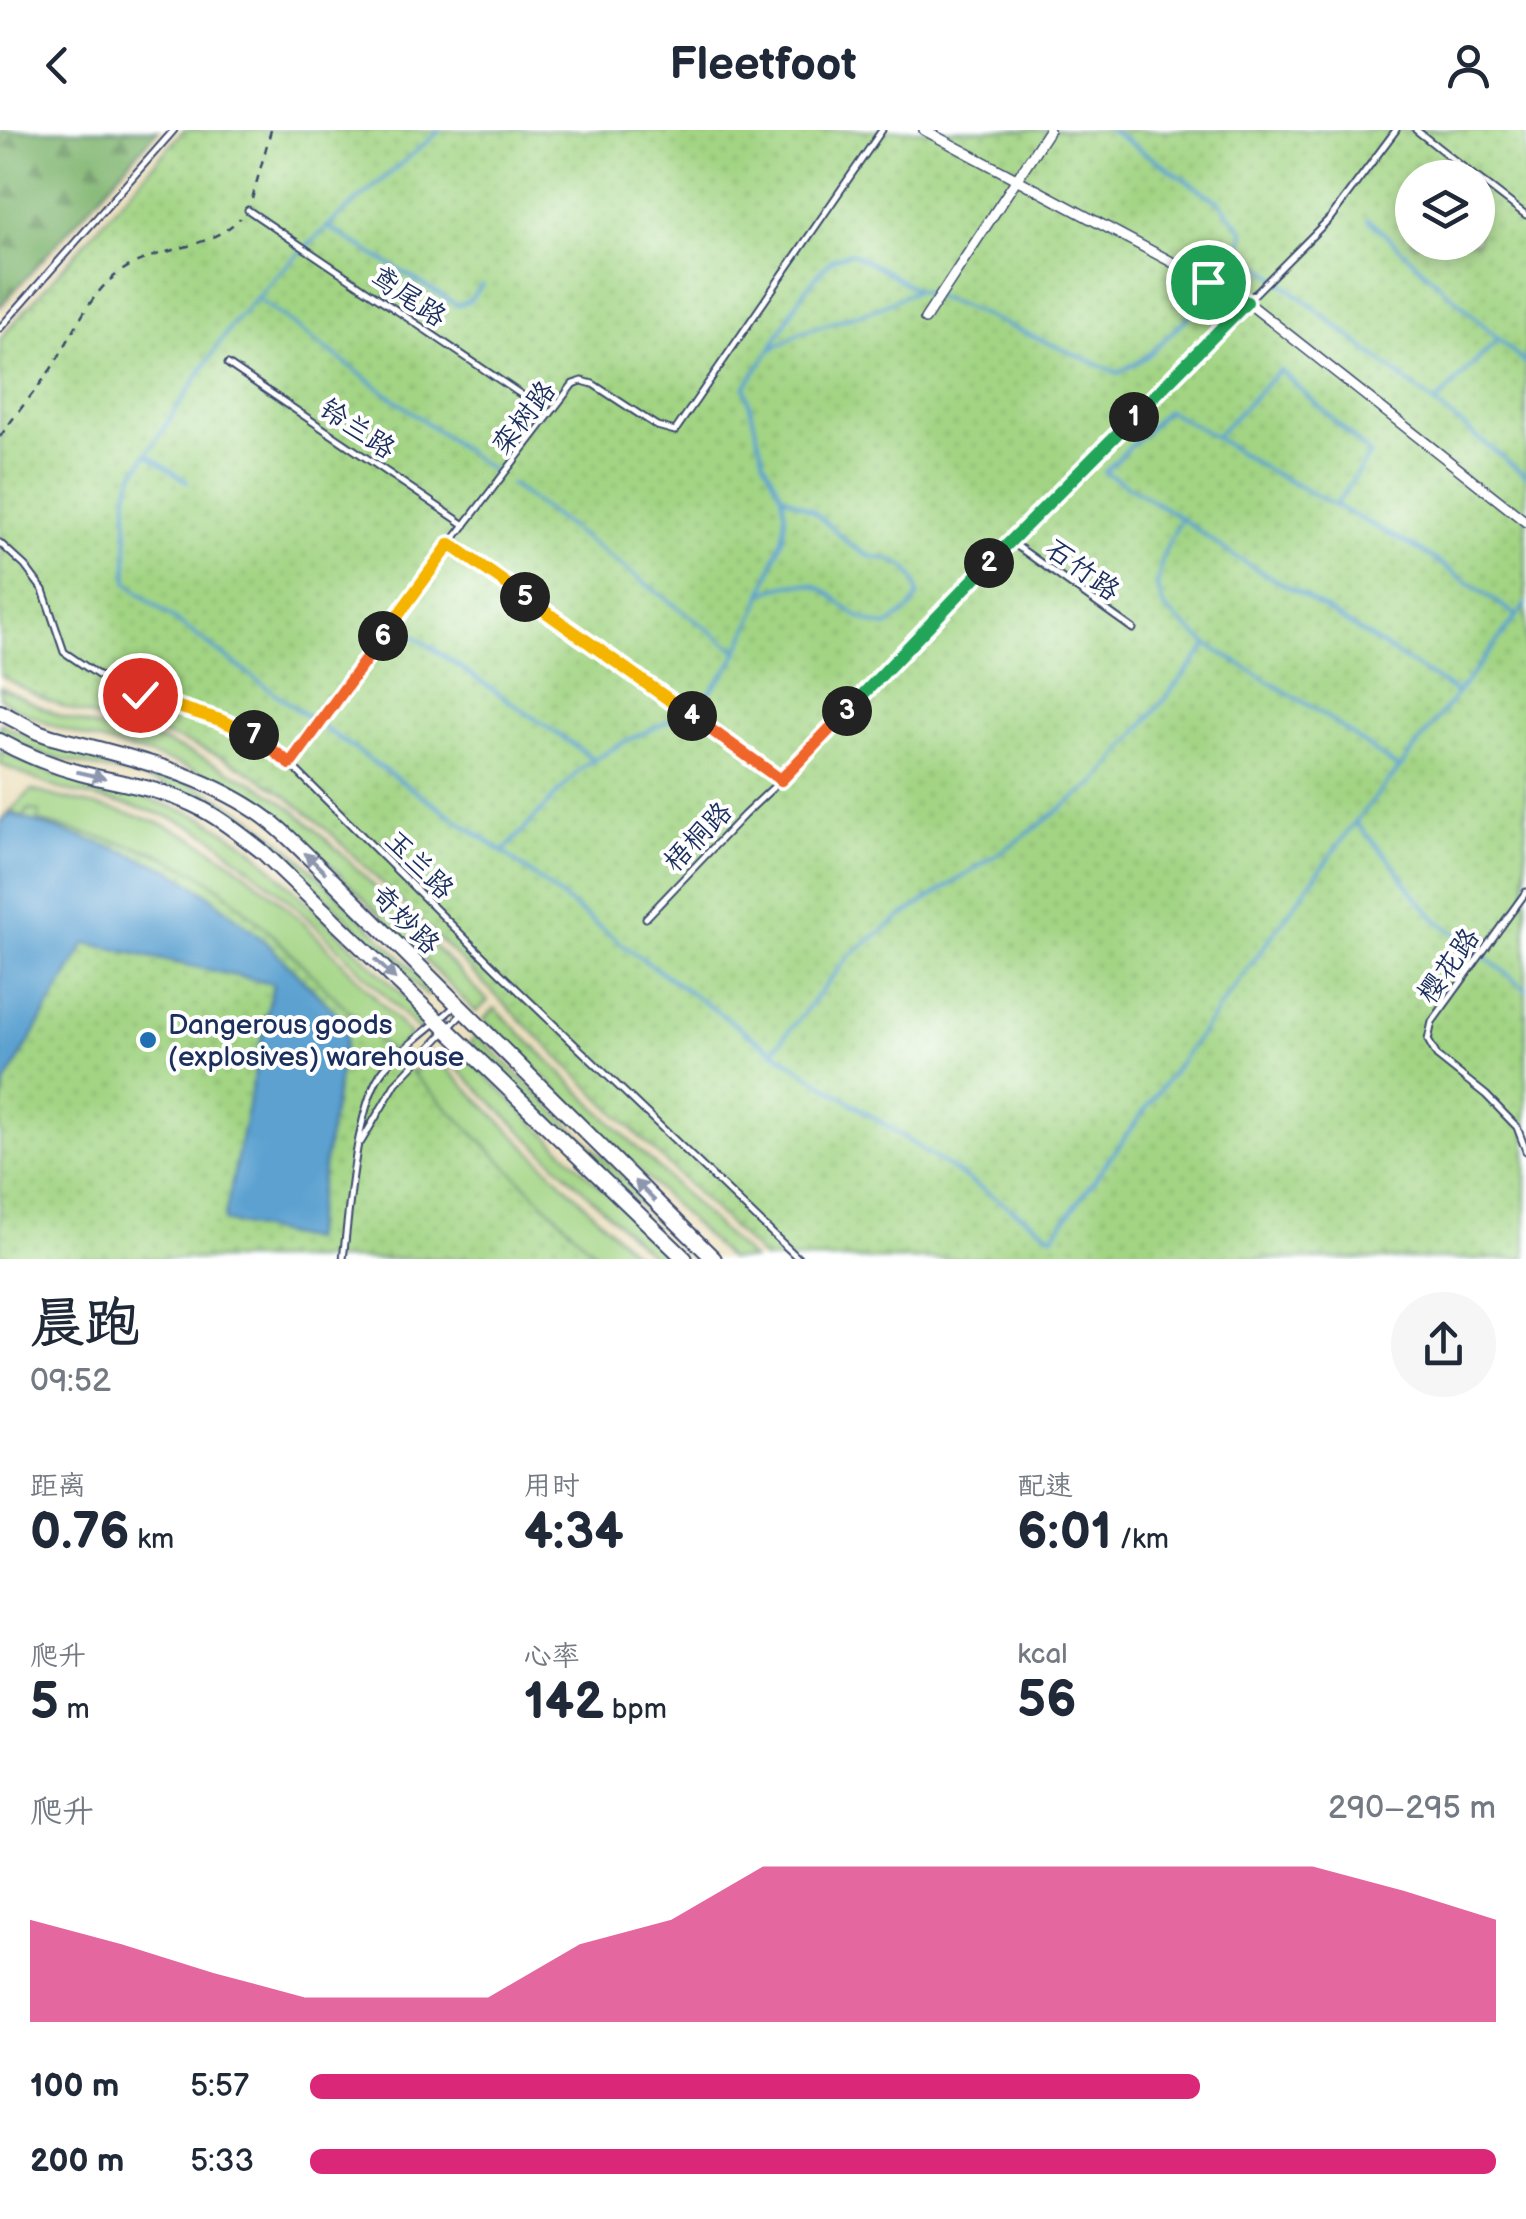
<!DOCTYPE html>
<html lang="zh">
<meta charset="utf-8">
<style>
:root{--surface:#fff;--page:#f6f6f7;--text:#1f2937;--muted:#747a83;--accent:#db2777}
body{margin:0;font-family:"Balsamiq Sans","LXGW WenKai TC",sans-serif;background:var(--page);color:var(--text);height:100vh;display:flex;flex-direction:column;font-size:38px;white-space:nowrap}
*{box-sizing:border-box;margin:0}
p{font-size:32px;color:var(--muted)}
.icon{flex:none;width:55px;height:55px;fill:none;stroke:currentColor;stroke-width:2;stroke-linecap:round;stroke-linejoin:round}
.map{position:relative;height:1129px;overflow:hidden}
.details{display:flex;flex-direction:column;background:var(--surface);flex:1}
.details>*{flex:none}
.tools{position:absolute;left:1395px;top:30px;display:grid;gap:20px}
.tools a{display:grid;place-items:center;width:100px;height:100px;border-radius:50%;background:var(--surface);box-shadow:0 5px 15px #0003;font-size:50px}
.pin{position:absolute;display:grid;place-items:center;width:85px;height:85px;color:#fff;margin:-42px;border:5px solid #fff;border-radius:50%;box-shadow:0 2px 10px #0007}
.km{position:absolute;width:50px;height:50px;margin:-25px;border-radius:50%;background:#222;color:#fff;font-size:28px;line-height:50px;text-align:center}
.round{display:grid;place-items:center;flex:none;width:105px;height:105px;border-radius:52px;background:var(--page)}
.summary{display:flex;align-items:center;justify-content:space-between;height:170px;padding:0 30px}
h1{font-size:55px;font-weight:700;line-height:75px}
.stats{display:grid;grid-template-columns:repeat(3,1fr);gap:15px;height:170px;padding:10px 30px}
.stats div{display:grid;align-content:center}
.stats b{font-size:50px;font-weight:700}
.stats small{font-size:28px;font-weight:400}
.stats p{font-size:28px}
.chart{height:280px;padding:20px 30px}
.chart p{display:flex;justify-content:space-between}
.chart svg{width:100%;height:180px;margin-top:10px;fill:var(--accent);opacity:.7}
ul{padding:0 30px;list-style:none;font-size:32px}
li{display:grid;grid-template-columns:160px 120px 1fr;align-items:center;height:75px}
li i{height:25px;border-radius:12px;background:var(--accent)}
header{display:flex;justify-content:space-between;align-items:center;height:130px;padding:0 30px;background:var(--surface);font-size:45px;font-weight:700}
.map>svg:first-child{display:block}
.forest{fill:url(#forest-firs);stroke:#4e7268;stroke-width:2.5}
.park{fill:url(#park-dots);stroke:#5e8270;stroke-width:2.5;fill-rule:evenodd}
.garden{fill:#a2d483;stroke:#5e8270;stroke-width:2.5}
.water{fill:#5ba1d0;stroke:#3b6897;stroke-width:2.5}
.lines{fill:none;stroke-linecap:round;stroke-linejoin:round}
.stream{stroke:#5ba1d0;stroke-width:4}
.service-casing{stroke:#3a496c;stroke-width:9}
.pedestrian-casing{stroke:#3a496c;stroke-width:12}
.tertiary-casing{stroke:#3a496c;stroke-width:18}
.path{stroke:#3a496c;stroke-width:2.5;stroke-dasharray:8 8;stroke-linecap:butt}
.service{stroke:#fff;stroke-width:5}
.pedestrian{stroke:#fff;stroke-width:9}
.tertiary{stroke:#fff;stroke-width:14}
.oneway{fill:#8d97ae}
.split-1-casing{stroke:#fff;stroke-width:20}
.split-2-casing{stroke:#fff;stroke-width:20}
.split-3-casing{stroke:#fff;stroke-width:20}
.split-4-casing{stroke:#fff;stroke-width:20}
.split-5-casing{stroke:#fff;stroke-width:20}
.split-6-casing{stroke:#fff;stroke-width:20}
.split-7-casing{stroke:#fff;stroke-width:20}
.split-8-casing{stroke:#fff;stroke-width:20}
.split-1{stroke:#22a559;stroke-width:12}
.split-2{stroke:#22a559;stroke-width:12}
.split-3{stroke:#22a559;stroke-width:12}
.split-4{stroke:#f0652b;stroke-width:12}
.split-5{stroke:#f5b400;stroke-width:12}
.split-6{stroke:#f5b400;stroke-width:12}
.split-7{stroke:#f0652b;stroke-width:12}
.split-8{stroke:#f5b400;stroke-width:12}
.poi-dot{fill:#1f6fb2;stroke:#fff;stroke-width:4}
.labels{text-anchor:middle;stroke-width:8;stroke-linejoin:round;paint-order:stroke}
.street-label{font-size:28px;fill:#1b2f5e;stroke:#fff}
.poi-label{font-size:28px;fill:#1b2f5e;stroke:#fff;text-anchor:start}
</style>
<header><svg class="icon" aria-label="back" viewBox="0 0 24 24"><path d="M15 5l-7 7 7 7"/></svg>Fleetfoot<svg class="icon" aria-label="person" viewBox="0 0 24 24"><circle cx="12" cy="8" r="4"/><path d="M4 21q1-7 8-7t8 7"/></svg></header>
<div class="map">
<svg width="1526" height="1129" viewBox="0 0 1526 1129">
<defs>
<pattern id="forest-firs" width="22" height="20" patternUnits="userSpaceOnUse" patternTransform="scale(2.5)"><rect width="22" height="20" fill="#81b671"/><path d="M5 1l3.5 6h-7zM16 11l3.5 6h-7z" fill="#699460"/></pattern>
<pattern id="park-dots" width="8" height="8" patternUnits="userSpaceOnUse" patternTransform="scale(2.5)"><rect width="8" height="8" fill="#a2d483"/><path d="M2 2h.1M6 6h.1" fill="none" stroke="#8bb674" stroke-width="1.8" stroke-linecap="round"/></pattern>
</defs>
<rect width="100%" height="100%" fill="#fff"/>
<filter id="ink" filterUnits="userSpaceOnUse"><feTurbulence type="fractalNoise" baseFrequency=".01" numOctaves="2"/><feDisplacementMap in="SourceGraphic" scale="20" xChannelSelector="R" yChannelSelector="G"/><feConvolveMatrix kernelMatrix="1 2 1 2 8 2 1 2 1" color-interpolation-filters="sRGB"/></filter>
<filter id="wash" filterUnits="userSpaceOnUse"><feTurbulence type="fractalNoise" baseFrequency=".0048" numOctaves="4" result="noise"/><feDisplacementMap in="SourceGraphic" scale="40" xChannelSelector="R" yChannelSelector="G"/><feGaussianBlur stdDeviation="2.25" result="paint"/><feColorMatrix in="noise" values="0 0 0 0 0 0 0 0 0 0 0 0 0 0 0 0 0 1.4 0 .05"/><feComposite in="paint" operator="in"/></filter>
<g filter="url(#wash)">
<rect width="100%" height="100%" fill="#ebdfbb"/>
<path class="forest" d="M0,0H158L0,177Z"/>
<path class="park" d="M184,0H1526V1129H764L331,703C288,665 243,632 188,613C164,604 139,600 114,593C73,582 36,568 0,545V209ZM1412,48H1478V112H1412Z
M27,679L41,682L39,691C96,707 159,716 209,750C233,766 253,788 275,807L601,1129H0V691L10,681L24,686Z"/>
<path class="garden" d="M0,557L60,586L95,597L161,611L203,628L261,657L294,680L340,722L488,871L476,882L290,694C255,670 221,649 181,635C121,614 53,605 0,568Z
M0,593C63,628 138,629 203,660C258,686 299,726 341,768C372,799 402,829 433,860L427,866L275,718L237,689L187,663L146,649L43,625L0,603Z
M0,621L55,645L132,663L204,688L251,718L409,871L422,887L424,894L420,902C362,842 305,779 238,729C228,721 219,711 208,705C167,680 117,674 71,662C46,656 23,644 0,634Z
M32,660C74,673 118,678 159,693C254,727 343,834 411,906L391,923L275,807L223,760L206,748L155,722L38,691L40,682L28,679L24,687L10,681Z
M495,878L728,1107L752,1129H729L507,910L483,890Z
M477,905L707,1129H694L589,1025L470,912Z
M457,917L674,1129H655L447,929Z
M431,923L640,1129H601L413,944Z"/>
<path class="water" d="M10,684L123,721L171,740L209,765L269,815L348,895L311,1110L224,1091L273,854L86,813L5,954L0,983V694Z"/>
<g class="lines">
<path class="stream" d="M441,0L337,88L281,141L231,196L135,342L127,362V452L148,470L298,580L503,722L631,821L773,921L850,825L902,786L1019,710L1098,651L1208,515L1164,478L1157,456L1163,425L1181,388L1105,342L1167,280L1215,307L1280,240L1370,324L1335,376
M1368,89L1526,234
M328,97L457,175L469,171L482,155
M1241,120L1526,346
M257,168L492,341
M772,216L802,164L819,143L832,129L850,123L882,139L916,160
M1435,274L1498,209
M1215,307L1260,336L1425,423L1516,485
M147,324L187,352
M510,354L736,520
M1181,388L1235,427L1301,464L1456,562
M763,463C838,432 830,490 887,496L910,479L918,466L915,451L907,438L891,430L869,426L852,416L813,381L782,365
M413,505L594,629
M1208,515L1321,583L1399,639
M1355,692L1390,730L1413,763L1436,789L1526,859
M503,722L582,637L622,613L665,593L710,562L733,532L757,479L783,406L785,385L782,365L764,331L745,257L770,220L802,202L873,180L917,160L965,177L1118,243L1147,226L1187,188L1241,120L1243,100L1219,72L1110,0
M773,921L1053,1106L1355,692L1399,639L1526,474"/>
</g>
</g>
<g filter="url(#ink)">
<g class="lines">
<defs>
<path id="service" d="M1416,0L1477,48
M1478,48L1526,85
M248,80L550,284
M0,198L174,0
M228,234L465,395
M1010,411L1133,499
M0,413L25,436L43,460L64,522L101,547L139,565L220,590L258,607L290,634L499,842L799,1129
M450,414L781,650
M290,634L450,414L573,254L582,251L593,254L657,296L675,301L882,0
M1526,762L1432,892L1428,910L1437,926L1486,965L1517,997L1526,1021
M646,788L744,685L781,650L1010,411L1331,87L1396,0
M361,1012L396,953L461,885
M343,1129C349,1084 356,972 384,939C404,916 431,898 454,877"/>
<path id="pedestrian" d="M924,0L1247,172L1526,392
M925,189L1049,0"/>
<path id="tertiary" d="M0,582L38,602L52,607C123,626 194,640 256,681C278,695 296,715 314,732L714,1129
M0,611C25,625 51,635 80,643C117,653 156,657 192,674C218,686 241,705 263,722L685,1129"/>
</defs>
<use href="#service" class="service-casing"/>
<use href="#pedestrian" class="pedestrian-casing"/>
<use href="#tertiary" class="tertiary-casing"/>
<path class="path" d="M252,69L271,0
M0,307C16,283 35,262 51,239C72,208 86,168 116,145C153,115 207,123 240,88"/>
<use href="#service" class="service"/>
<use href="#pedestrian" class="pedestrian"/>
<use href="#tertiary" class="tertiary"/>
</g>
<defs><path id="oneway-solid" d="M-6-.8H1V-3.2L6.5 0L1 3.2V.8H-6Z" transform="scale(2.5)"/></defs>
<g class="oneway">
<use href="#oneway-solid" transform="translate(91 645) rotate(13)"/>
<use href="#oneway-solid" transform="translate(315 733) rotate(-136)"/>
<use href="#oneway-solid" transform="translate(385 839) rotate(44)"/>
<use href="#oneway-solid" transform="translate(645 1061) rotate(-135)"/>
</g>
</g>
<g class="lines" filter="url(#ink)">
<defs>
<path id="split-1" d="M1134,287L1247,172L1208,152"/>
<path id="split-2" d="M989,433L1134,287"/>
<path id="split-3" d="M847,581L989,433"/>
<path id="split-4" d="M692,586L781,650L847,581"/>
<path id="split-5" d="M525,467L692,586"/>
<path id="split-6" d="M383,506L450,414L525,467"/>
<path id="split-7" d="M254,605L290,634L383,506"/>
<path id="split-8" d="M140,565L220,590L254,605"/>
</defs>
<use href="#split-1" class="split-1-casing"/>
<use href="#split-2" class="split-2-casing"/>
<use href="#split-3" class="split-3-casing"/>
<use href="#split-4" class="split-4-casing"/>
<use href="#split-5" class="split-5-casing"/>
<use href="#split-6" class="split-6-casing"/>
<use href="#split-7" class="split-7-casing"/>
<use href="#split-8" class="split-8-casing"/>
<use href="#split-1" class="split-1"/>
<use href="#split-2" class="split-2"/>
<use href="#split-3" class="split-3"/>
<use href="#split-4" class="split-4"/>
<use href="#split-5" class="split-5"/>
<use href="#split-6" class="split-6"/>
<use href="#split-7" class="split-7"/>
<use href="#split-8" class="split-8"/>
</g>
<circle class="poi-dot" cx="148" cy="910" r="10"/>
<g class="labels">
<g class="street-label">
<text transform="translate(409 166) rotate(34)" y="10">鸢尾路</text>
<text transform="translate(523 287) rotate(-52)" y="10">栾树路</text>
<text transform="translate(358 298) rotate(34)" y="10">铃兰路</text>
<text transform="translate(1083 439) rotate(36)" y="10">石竹路</text>
<text transform="translate(697 706) rotate(-46)" y="10">梧桐路</text>
<text transform="translate(420 734) rotate(45)" y="10">玉兰路</text>
<text transform="translate(406 789) rotate(45)" y="10">奇妙路</text>
<text transform="translate(1448 835) rotate(-55)" y="10">樱花路</text>
</g>
<g class="poi-label">
<text x="168" y="904">Dangerous goods<tspan x="168" dy="32">(explosives) warehouse</tspan></text>
</g>
</g>
</svg>
<div class="tools">
<a><svg class="icon" aria-label="layers" viewBox="0 0 24 24"><path d="M12 4l9 5-9 5-9-5zM3 14l9 5 9-5"/></svg></a>
</div>
<div class="pin" style="left:1208px;top:152px;background:#1e9e55"><svg class="icon" aria-label="arrive" viewBox="0 0 24 24"><path d="M6 21V4h12l-3 4 3 4H6"/></svg></div>
<div class="pin" style="left:140px;top:565px;background:#d93025"><svg class="icon" aria-label="check" viewBox="0 0 24 24"><path d="M5 12l5 5 9-10"/></svg></div>
<b class="km" style="left:1134px;top:287px">1</b>
<b class="km" style="left:989px;top:433px">2</b>
<b class="km" style="left:847px;top:581px">3</b>
<b class="km" style="left:692px;top:586px">4</b>
<b class="km" style="left:525px;top:467px">5</b>
<b class="km" style="left:383px;top:506px">6</b>
<b class="km" style="left:254px;top:605px">7</b>
</div>
<section class="details">
<div class="summary"><div><h1>晨跑</h1><p>09:52</p></div><a class="round"><svg class="icon" aria-label="share" viewBox="0 0 24 24"><path d="M12 15V3M7 8l5-5 5 5M5 13v7h14v-7"/></svg></a></div>
<div class="stats">
<div><p>距离</p><b>0.76<small> km</small></b></div>
<div><p>用时</p><b>4:34</b></div>
<div><p>配速</p><b>6:01<small> /km</small></b></div>
</div>
<div class="stats">
<div><p>爬升</p><b>5<small> m</small></b></div>
<div><p>心率</p><b>142<small> bpm</small></b></div>
<div><p>kcal</p><b>56</b></div>
</div>
<div class="chart"><p><span>爬升</span>290–295 m</p>
<svg viewBox="0 0 160 44" preserveAspectRatio="none"><path d="M0 44V19L10 25L20 32L30 38L40 38L50 38L60 25L70 19L80 6L90 6L100 6L110 6L120 6L130 6L140 6L150 12L160 19V44z"/></svg>
</div>
<ul>
<li><b>100 m</b>5:57<i style="width:75%"></i></li>
<li><b>200 m</b>5:33<i style="width:100%"></i></li>
</ul>
</section>
